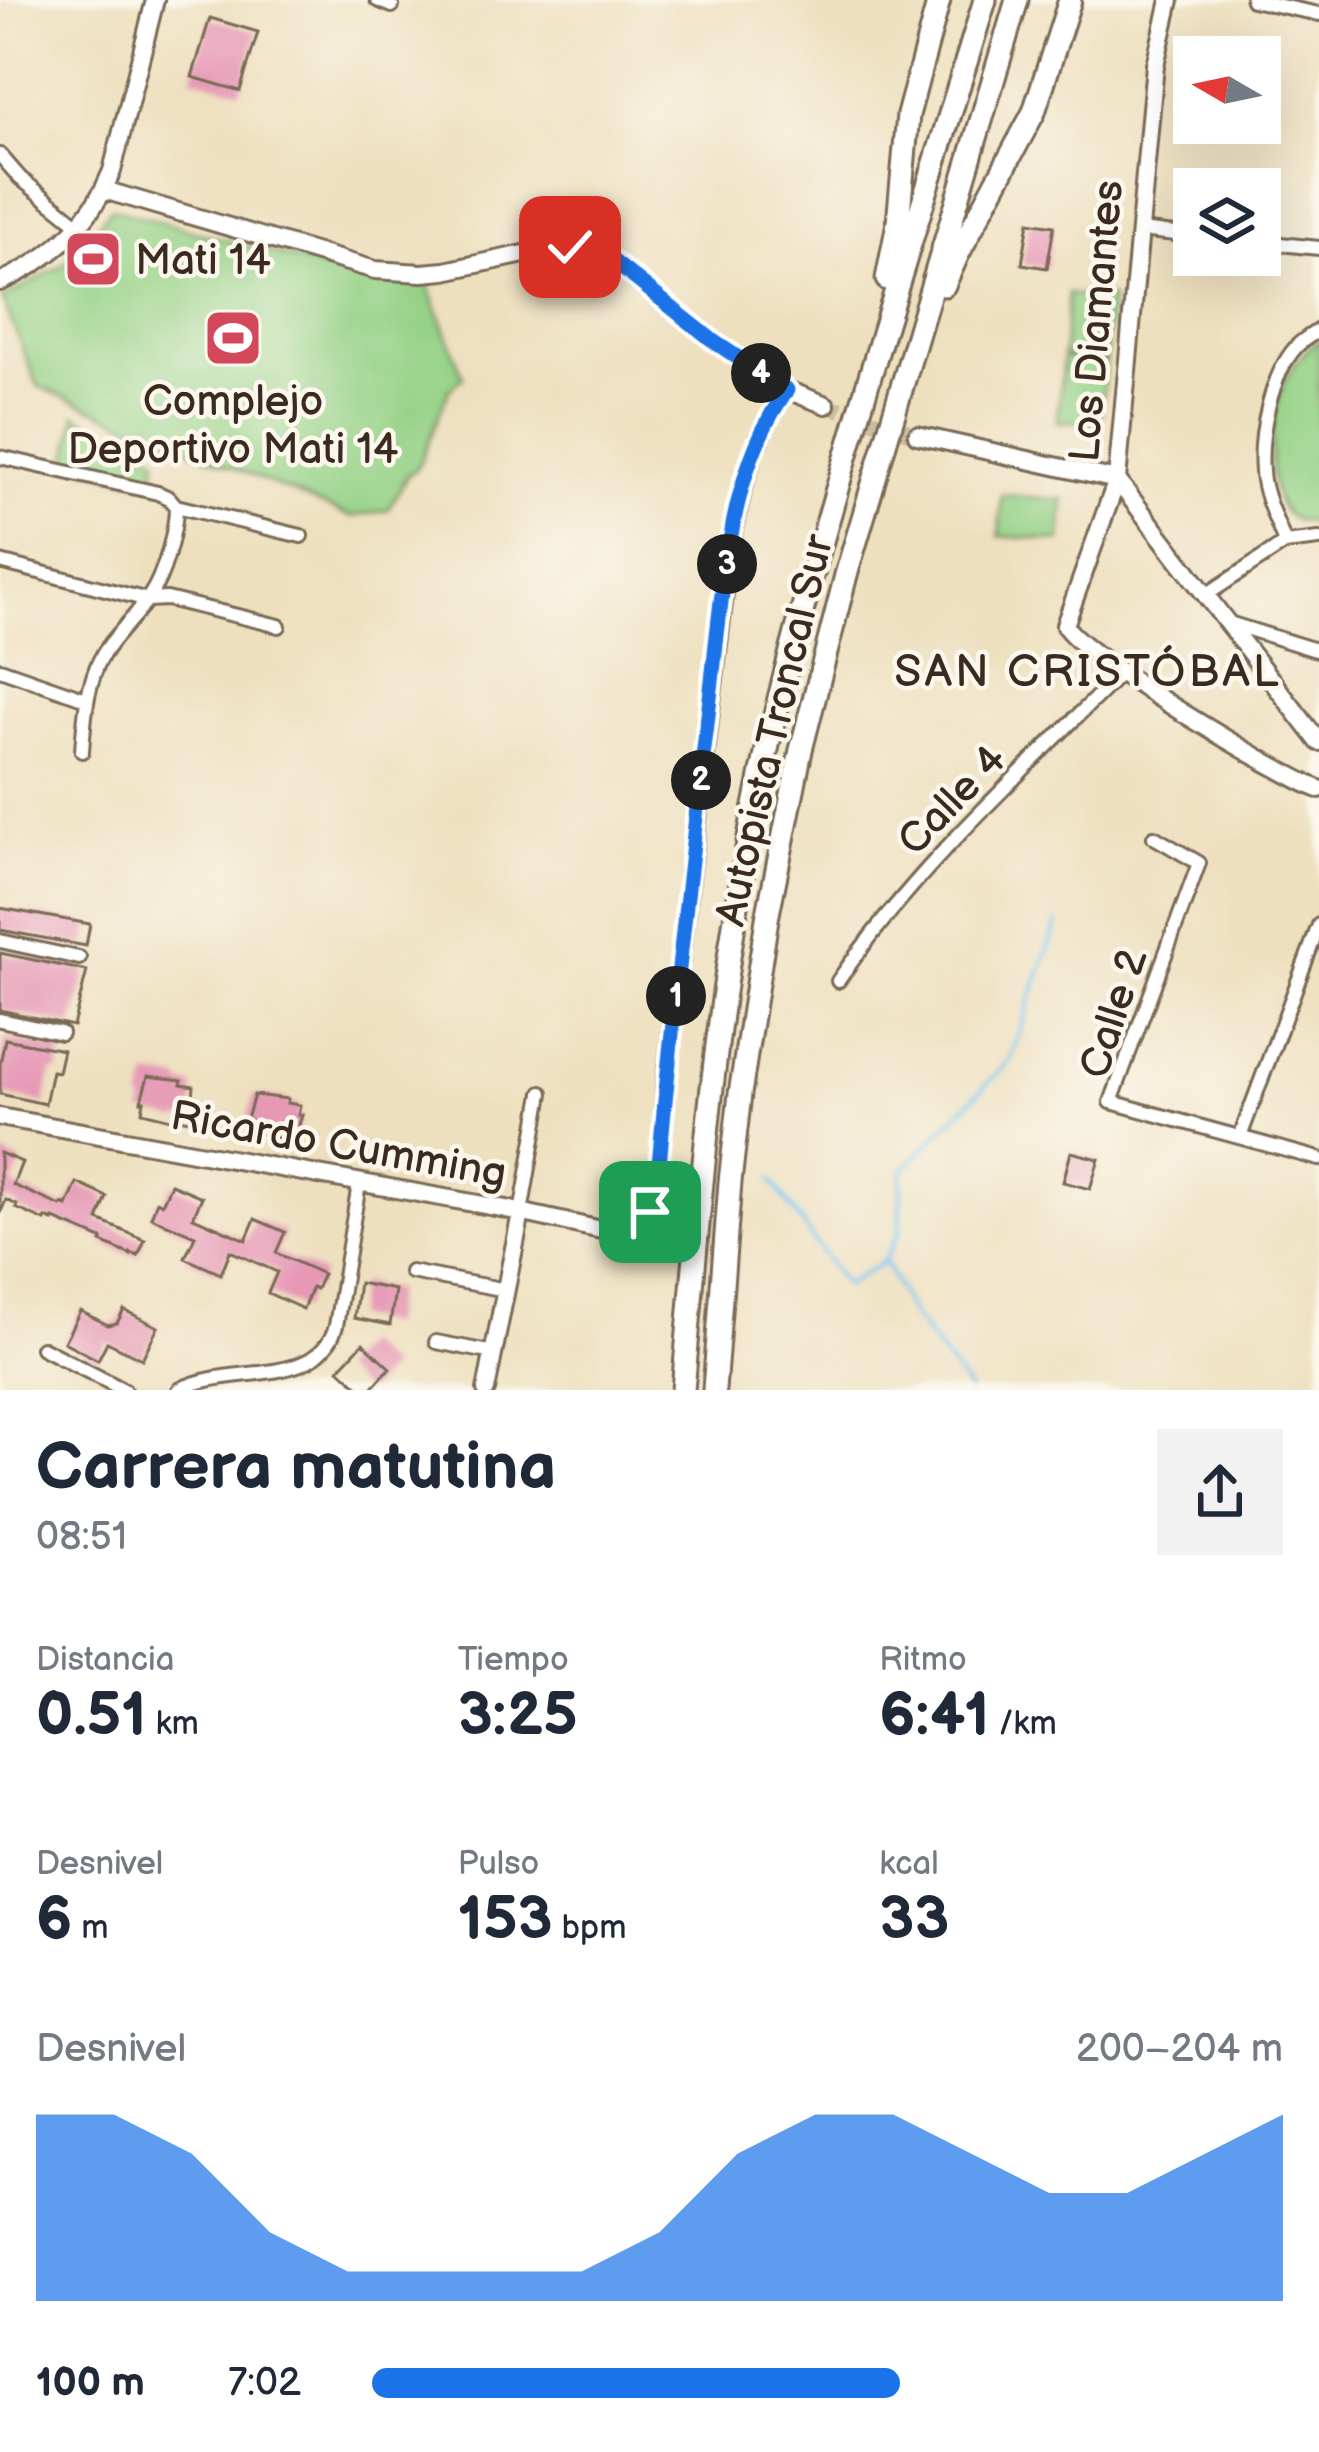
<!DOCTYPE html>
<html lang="es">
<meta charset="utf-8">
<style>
:root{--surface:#fff;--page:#f2f2f3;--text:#1f2937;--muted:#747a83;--accent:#1a73e8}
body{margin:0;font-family:"Balsamiq Sans",sans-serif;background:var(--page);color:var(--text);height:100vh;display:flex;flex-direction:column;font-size:45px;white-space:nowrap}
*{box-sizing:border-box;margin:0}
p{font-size:39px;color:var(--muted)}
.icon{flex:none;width:66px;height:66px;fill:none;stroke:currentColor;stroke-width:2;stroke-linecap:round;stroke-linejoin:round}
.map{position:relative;height:1390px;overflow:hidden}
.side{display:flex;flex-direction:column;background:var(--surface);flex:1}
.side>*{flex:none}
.needle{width:78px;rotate:279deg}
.fabs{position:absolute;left:1173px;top:36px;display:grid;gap:24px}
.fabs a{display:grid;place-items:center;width:108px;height:108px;border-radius:0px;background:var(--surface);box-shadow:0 12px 48px #0002;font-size:60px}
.pin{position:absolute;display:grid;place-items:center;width:102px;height:102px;color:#fff;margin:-51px;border-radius:24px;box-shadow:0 6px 18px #0006}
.km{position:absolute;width:60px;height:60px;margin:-30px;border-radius:50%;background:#222;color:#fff;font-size:33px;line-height:60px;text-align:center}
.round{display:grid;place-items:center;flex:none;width:126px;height:126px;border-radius:0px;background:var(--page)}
.summary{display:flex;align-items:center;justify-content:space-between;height:204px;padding:0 36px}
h1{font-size:66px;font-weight:800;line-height:90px}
.metrics{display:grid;grid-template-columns:repeat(3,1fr);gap:18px;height:204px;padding:12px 36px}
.metrics div{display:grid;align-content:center}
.metrics b{font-size:60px;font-weight:800}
.metrics small{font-size:33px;font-weight:400}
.metrics p{font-size:33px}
.chart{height:336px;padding:24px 36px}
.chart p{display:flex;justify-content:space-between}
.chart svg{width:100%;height:216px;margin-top:12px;fill:var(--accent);opacity:.7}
ul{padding:0 36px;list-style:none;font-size:39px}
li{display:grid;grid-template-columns:192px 144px 1fr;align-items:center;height:90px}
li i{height:30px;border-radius:15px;background:var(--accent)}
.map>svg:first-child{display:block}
.green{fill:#94d186;stroke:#687e52;stroke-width:3}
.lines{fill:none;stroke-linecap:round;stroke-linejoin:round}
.stream{stroke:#71c2ed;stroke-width:4.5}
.building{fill:#e698b5}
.secondary-tunnel{stroke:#cabc9f;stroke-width:16;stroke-dasharray:16 8;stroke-linecap:butt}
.street-casing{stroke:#7a6a56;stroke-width:18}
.secondary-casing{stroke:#7a6a56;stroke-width:22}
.highway-casing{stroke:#7a6a56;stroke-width:27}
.street{stroke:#fff;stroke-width:12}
.secondary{stroke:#fff;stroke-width:16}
.highway{stroke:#fff;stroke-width:21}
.route-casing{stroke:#fff;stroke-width:24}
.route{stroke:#1a73e8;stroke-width:15}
.labels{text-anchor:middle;stroke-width:9;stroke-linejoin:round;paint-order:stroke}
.poi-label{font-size:42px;fill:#3b2a1e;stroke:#fbf7ec;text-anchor:start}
.street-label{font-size:42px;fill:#3b2a1e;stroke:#fbf7ec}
.neighbourhood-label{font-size:45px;letter-spacing:3px;fill:#3b2a1e;stroke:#fbf7ec}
</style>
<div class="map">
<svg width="1319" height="1390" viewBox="0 0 1319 1390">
<rect width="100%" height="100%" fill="#fbf7ec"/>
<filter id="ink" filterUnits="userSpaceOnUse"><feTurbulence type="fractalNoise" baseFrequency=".00833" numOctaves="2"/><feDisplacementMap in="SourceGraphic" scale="24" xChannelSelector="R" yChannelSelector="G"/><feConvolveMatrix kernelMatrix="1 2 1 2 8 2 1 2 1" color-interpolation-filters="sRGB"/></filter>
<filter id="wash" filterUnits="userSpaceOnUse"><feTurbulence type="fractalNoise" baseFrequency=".004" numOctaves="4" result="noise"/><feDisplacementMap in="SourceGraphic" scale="48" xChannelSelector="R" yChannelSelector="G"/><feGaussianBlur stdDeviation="2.7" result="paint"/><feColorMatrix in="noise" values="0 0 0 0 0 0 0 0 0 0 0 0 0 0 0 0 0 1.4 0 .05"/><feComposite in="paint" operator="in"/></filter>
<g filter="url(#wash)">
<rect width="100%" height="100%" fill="#eee0bf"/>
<path class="green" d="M111,208L366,279L428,285L463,377L449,390L420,462L413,472L408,474L388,510L351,517L38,386L2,299L61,266L78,251Z
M1068,294L1111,298L1106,360L1063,356Z
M1319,339V523C1311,522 1298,522 1291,518C1260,498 1271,411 1284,383C1292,364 1304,352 1319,339Z
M1063,358L1106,362L1100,425L1057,421Z
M76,415L157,457L154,485L67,464Z
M1002,495L1064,500L1061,541L999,536Z"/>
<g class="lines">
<path class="stream" d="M772,1180L845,1286L884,1261L900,1230L902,1171L1010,1060L1057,923
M884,1261L911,1314L969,1390"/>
</g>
<g id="blocks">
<path class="building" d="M210,18L258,32L240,91L192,77Z
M1029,222L1054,226L1047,268L1022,264Z
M0,908L90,924L86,946L0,930Z
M0,953L87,971L73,1026L0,1010Z
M5,1039L63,1050L58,1072L52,1071L45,1104L0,1094V1064Z
M148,1076L182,1080L181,1084L194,1086L193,1096H196L189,1120L180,1118L179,1121L142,1112L144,1101H141Z
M254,1095L288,1099L287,1103L300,1105L298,1115H302L295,1139L286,1137L285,1140L248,1131L250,1120L247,1119Z
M1071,1152L1099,1159L1090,1189L1063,1182Z
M0,1153L22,1162L13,1185L61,1206L62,1204L67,1206L77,1183L107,1197L98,1220L145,1240L138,1256L131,1253V1255L101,1242L102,1239L54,1219L53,1221L46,1218L45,1221L16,1208L17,1205L6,1200L0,1214Z
M171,1184L202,1197L193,1217L246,1240L255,1219L285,1232L276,1253L323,1274L316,1289L312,1287L303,1309L268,1293L277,1272L230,1251L221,1274L185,1258L195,1236L151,1217L157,1201L162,1204Z
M359,1283L395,1290L390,1325L354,1318Z
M124,1310L158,1327L142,1359L107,1342L98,1360L64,1342L80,1311L108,1325L117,1323Z
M363,1343L390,1368L370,1390H362L339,1369Z"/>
</g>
</g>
<g filter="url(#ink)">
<use href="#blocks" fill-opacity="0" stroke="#7a6a56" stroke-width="3"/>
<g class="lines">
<path class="secondary-tunnel" d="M826,405L917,435"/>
<defs>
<path id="street" d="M377,0L392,6
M1252,0L1319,14
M0,155L20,178L79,225
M1139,230L1194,236
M1260,242L1319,248
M0,457L158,493L169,498L176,506L301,536
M1285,543C1277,521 1263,495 1262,471C1259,434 1271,375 1296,347C1302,340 1311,335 1319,330
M0,562L148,600L167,599L279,626
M1206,595L1285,543L1319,539
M1229,623L1319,651
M0,669L86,699
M82,751C84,721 86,693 97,666C109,639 133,621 149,597C164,576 176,531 176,506
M1154,837L1199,863L1111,1102L1319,1159
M0,941L79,958
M838,981C917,866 1023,771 1121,673
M0,1020L61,1033
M1240,1137L1319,925
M521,1213L542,1093
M411,1272L506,1290
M436,1342L494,1353
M42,1348L124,1390
M179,1390C231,1362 317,1390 336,1326L359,1184"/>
<path id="secondary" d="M1170,0L1155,65L1117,480L1065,625C1078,654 1281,775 1319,789
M104,190L375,270L422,273L445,271L557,247L593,252L621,268L716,343L787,390L826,405
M0,282C51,259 91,223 112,171L155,0
M917,435L1117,480
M1117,480L1319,742
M0,1117L506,1209L615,1233L630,1232L647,1218L659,1165L667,1071L730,544C741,490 754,435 787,390
M486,1390L521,1213"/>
<path id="highway" d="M887,279L898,223L908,115L939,0
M944,285L958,254L1034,112L1070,0
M683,1390C701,1184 718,979 761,777C781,682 808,589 835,496C882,330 935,165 985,0
M714,1390L730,1182L740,1094L767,919L801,750L846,575L1017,0"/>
</defs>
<use href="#street" class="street-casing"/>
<use href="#secondary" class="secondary-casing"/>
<use href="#highway" class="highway-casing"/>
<use href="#street" class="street"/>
<use href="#secondary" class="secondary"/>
<use href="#highway" class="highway"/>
</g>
</g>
<g class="lines" filter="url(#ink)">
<defs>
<path id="route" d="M570,247L593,252L613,261L716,343L787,390C735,461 726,559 716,644C711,693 705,741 699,790C685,915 670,1040 659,1165L650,1212"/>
</defs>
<use href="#route" class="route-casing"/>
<use href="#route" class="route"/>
</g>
<defs>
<symbol id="stadium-square" viewBox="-11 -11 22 22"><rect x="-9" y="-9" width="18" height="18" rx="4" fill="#d1495b" stroke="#fbf7ec"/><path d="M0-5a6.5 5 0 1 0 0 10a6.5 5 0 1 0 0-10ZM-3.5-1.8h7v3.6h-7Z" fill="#fff"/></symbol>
</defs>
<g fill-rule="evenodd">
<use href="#stadium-square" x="60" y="226" width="66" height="66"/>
<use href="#stadium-square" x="200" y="305" width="66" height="66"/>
</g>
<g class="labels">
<g class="poi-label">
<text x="135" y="274">Mati 14</text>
<text x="233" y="415" text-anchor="middle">Complejo<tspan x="233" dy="48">Deportivo Mati 14</tspan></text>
</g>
<g class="street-label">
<text transform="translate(1095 321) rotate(-85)" y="15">Los Diamantes</text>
<text transform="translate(773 730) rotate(-77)" y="15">Autopista Troncal Sur</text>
<text transform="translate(951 799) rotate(-46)" y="15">Calle 4</text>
<text transform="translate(1112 1013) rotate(-72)" y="15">Calle 2</text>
<text transform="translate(339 1143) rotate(10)" y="15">Ricardo Cumming</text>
</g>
<g class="neighbourhood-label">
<text x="1088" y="686">SAN CRISTÓBAL</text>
</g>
</g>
</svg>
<div class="fabs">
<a><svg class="needle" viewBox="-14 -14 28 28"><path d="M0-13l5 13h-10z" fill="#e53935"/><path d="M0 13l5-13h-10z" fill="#747a83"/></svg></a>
<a><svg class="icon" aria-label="layers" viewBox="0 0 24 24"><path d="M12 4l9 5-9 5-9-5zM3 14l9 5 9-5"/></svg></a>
</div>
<div class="pin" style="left:650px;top:1212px;background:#1e9e55"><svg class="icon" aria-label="arrive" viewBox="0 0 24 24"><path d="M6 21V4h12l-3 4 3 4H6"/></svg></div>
<div class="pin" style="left:570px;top:247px;background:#d93025"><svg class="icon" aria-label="check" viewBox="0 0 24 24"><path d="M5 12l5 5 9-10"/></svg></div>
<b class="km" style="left:676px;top:996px">1</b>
<b class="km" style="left:701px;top:780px">2</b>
<b class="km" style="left:727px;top:564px">3</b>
<b class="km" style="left:761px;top:373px">4</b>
</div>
<section class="side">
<div class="summary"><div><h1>Carrera matutina</h1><p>08:51</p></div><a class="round"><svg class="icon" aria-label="share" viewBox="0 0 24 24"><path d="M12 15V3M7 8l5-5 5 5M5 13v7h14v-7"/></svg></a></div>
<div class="metrics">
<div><p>Distancia</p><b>0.51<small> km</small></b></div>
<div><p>Tiempo</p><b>3:25</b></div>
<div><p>Ritmo</p><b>6:41<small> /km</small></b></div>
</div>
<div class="metrics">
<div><p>Desnivel</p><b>6<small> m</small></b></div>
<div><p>Pulso</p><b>153<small> bpm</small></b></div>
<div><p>kcal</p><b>33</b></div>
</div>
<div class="chart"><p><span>Desnivel</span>200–204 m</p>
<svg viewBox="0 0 160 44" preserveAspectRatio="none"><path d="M0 44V6L10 6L20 14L30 30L40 38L50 38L60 38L70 38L80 30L90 14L100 6L110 6L120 14L130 22L140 22L150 14L160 6V44z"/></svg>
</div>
<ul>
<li><b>100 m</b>7:02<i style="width:58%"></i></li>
</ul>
</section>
